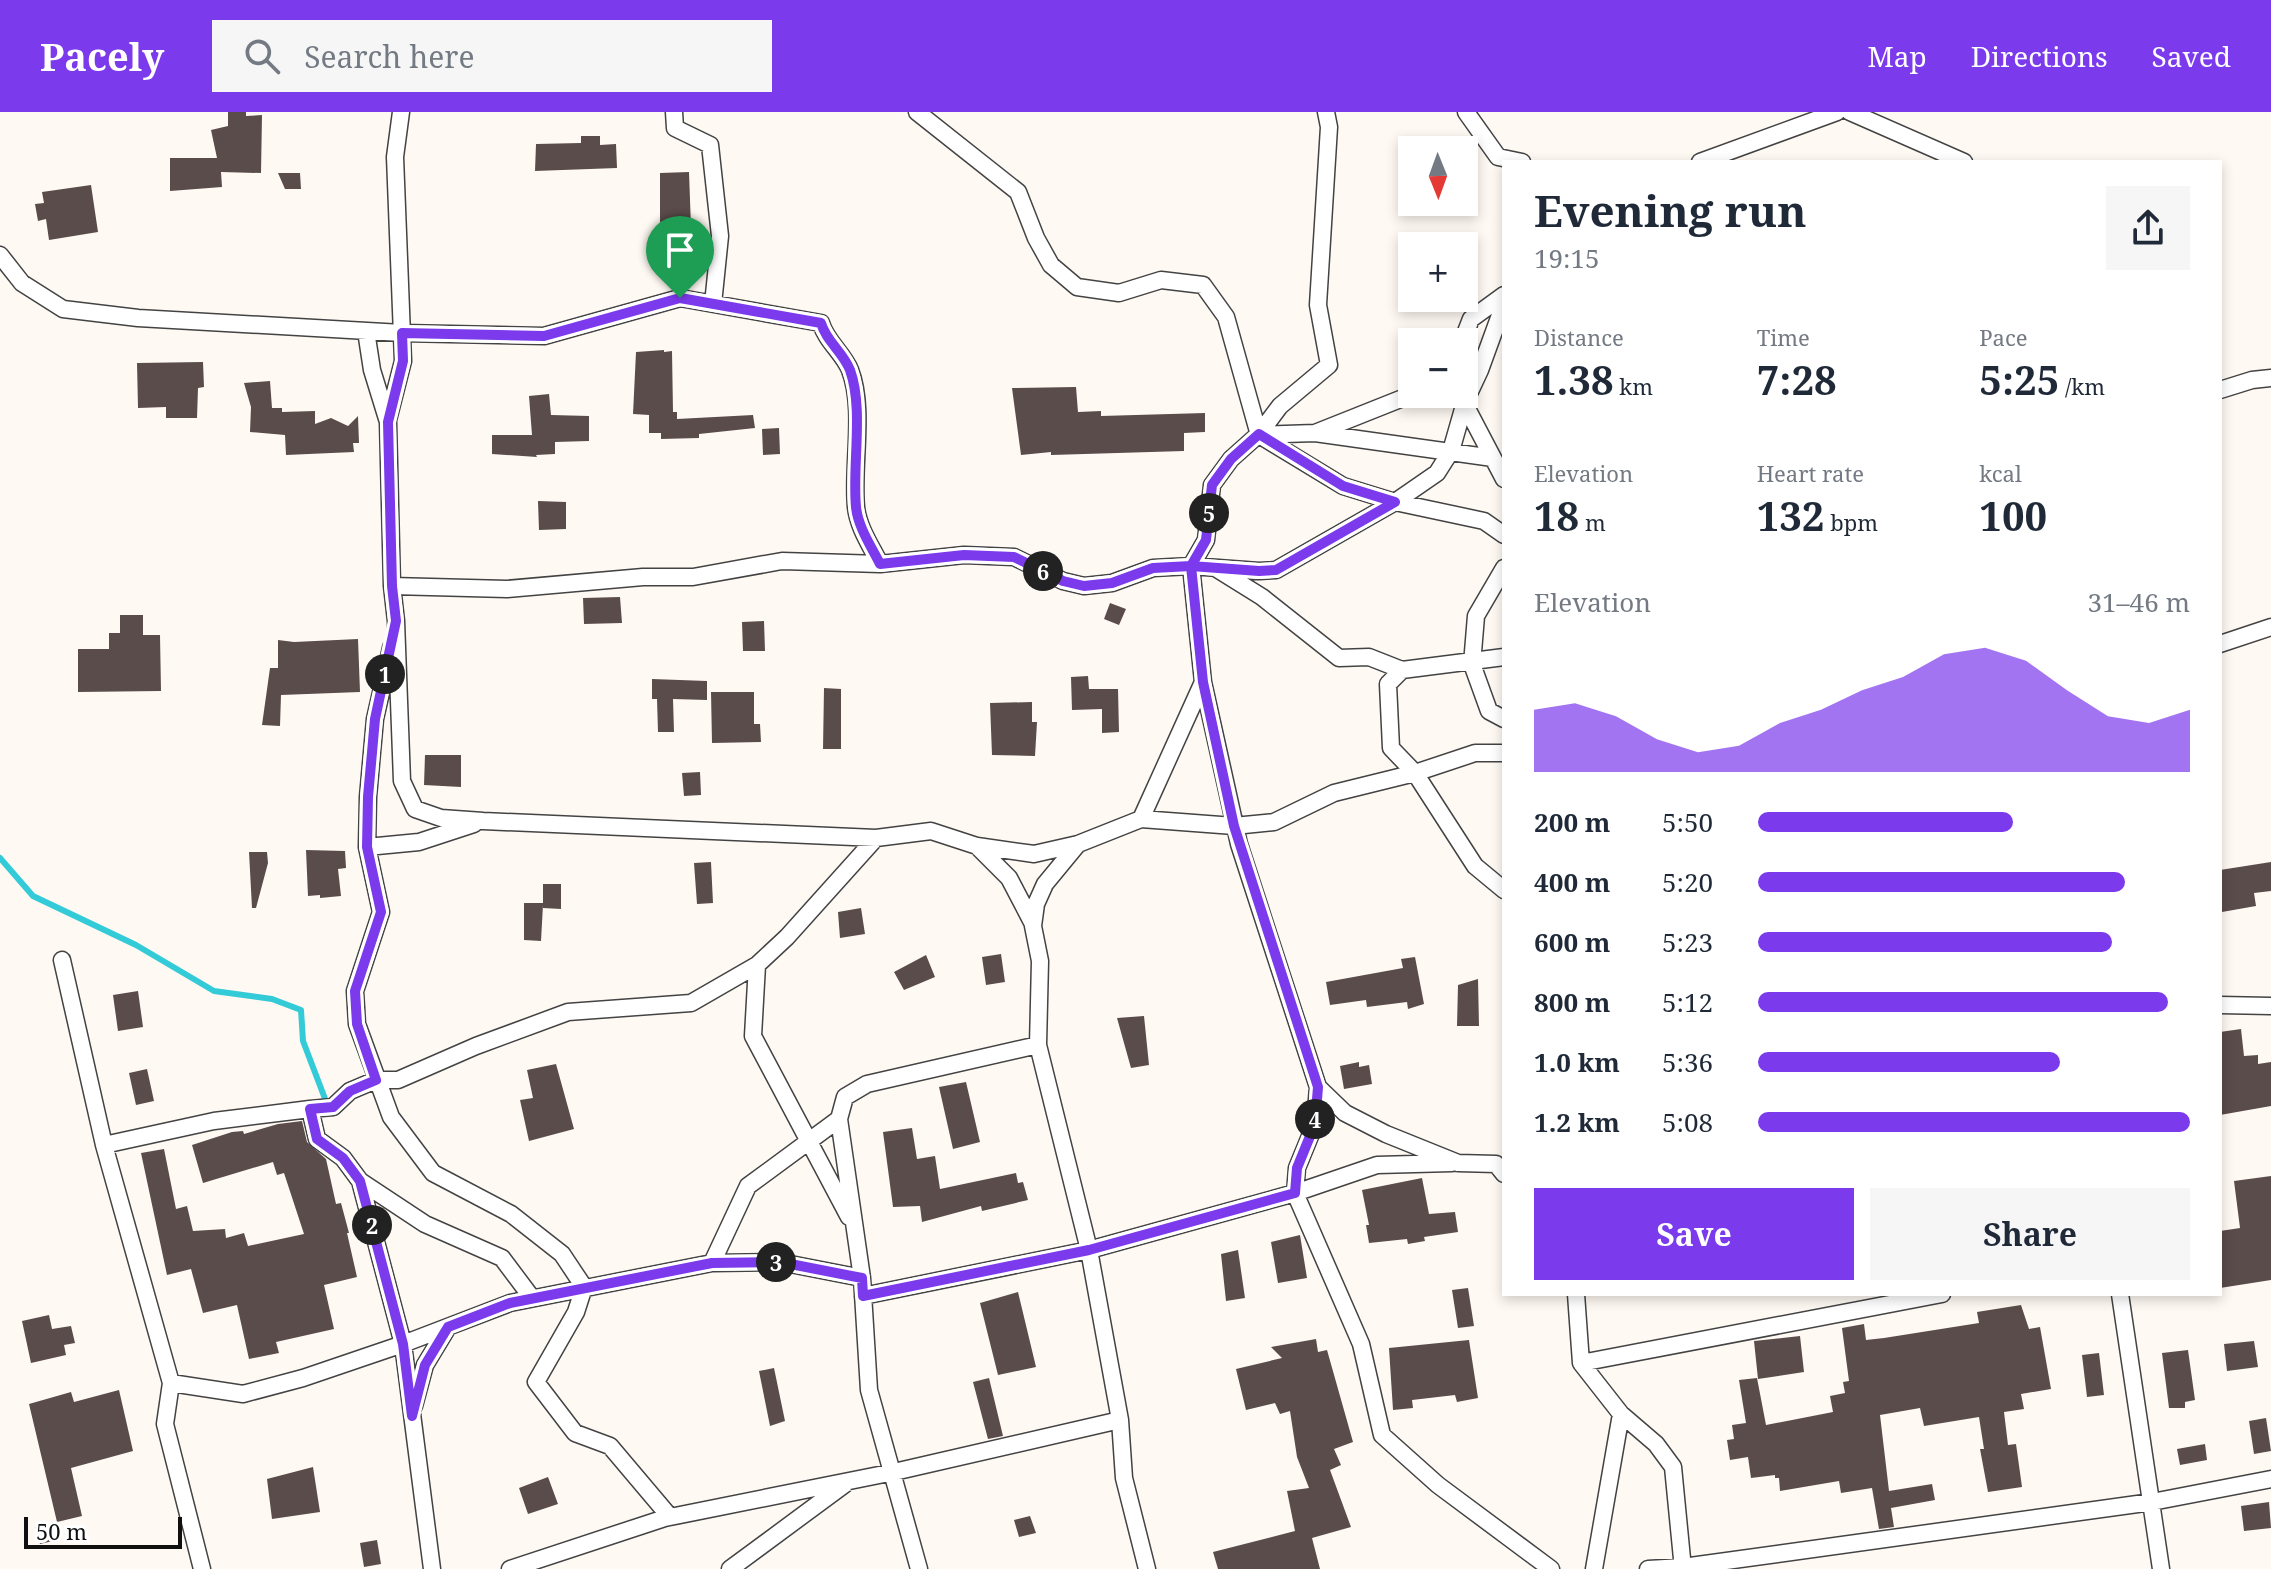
<!DOCTYPE html>
<meta charset="utf-8">
<style>
:root{--surface:#fff;--page:#f6f6f7;--text:#1f2937;--muted:#747a83;--accent:#7c3aed}
body{margin:0;font-family:"Noto Serif",serif;background:var(--page);color:var(--text);height:100vh;display:flex;flex-direction:column;font-size:30px;white-space:nowrap}
*{box-sizing:border-box;margin:0}
p{font-size:26px;color:var(--muted)}
.icon{flex:none;width:44px;height:44px;fill:none;stroke:currentColor;stroke-width:2;stroke-linecap:round;stroke-linejoin:round}
.map{position:relative;flex:1;overflow:hidden}
.side{position:absolute;left:1502px;top:48px;width:720px;height:1136px;display:flex;flex-direction:column;background:var(--surface);border-radius:0px;box-shadow:0 4px 12px #0003}
.side>*{flex:none}
.needle{width:52px;rotate:179deg}
.controls{position:absolute;left:1398px;top:24px;display:grid;gap:16px}
.controls a{display:grid;place-items:center;width:80px;height:80px;border-radius:0px;background:var(--surface);box-shadow:0 4px 12px #0003;font-size:40px}
.scale{position:absolute;left:24px;bottom:20px;width:158px;box-sizing:border-box;padding-left:8px;border:4px solid #101010;border-top:0;font-size:22px;line-height:28px;white-space:nowrap;color:#101010;-webkit-text-stroke:6px #fff;paint-order:stroke}
.pin{position:absolute;display:grid;place-items:center;width:68px;height:68px;color:#fff;margin:-82px -34px;border-radius:50% 50% 50% 0;rotate:-45deg;box-shadow:0 0 8px #0007}
.pin .icon{rotate:45deg}
.km{position:absolute;width:40px;height:40px;margin:-20px;border-radius:50%;background:#222;color:#fff;font-size:22px;line-height:40px;text-align:center}
.round{display:grid;place-items:center;flex:none;width:84px;height:84px;border-radius:0px;background:var(--page)}
.overview{display:flex;align-items:center;justify-content:space-between;height:136px;padding:0 32px}
h1{font-size:44px;font-weight:700;line-height:60px}
.stats{display:grid;grid-template-columns:repeat(3,1fr);gap:12px;height:136px;padding:8px 32px}
.stats div{display:grid;align-content:center}
.stats b{font-size:40px;font-weight:700}
.stats small{font-size:22px;font-weight:400}
.stats p{font-size:22px}
.chart{height:224px;padding:16px 32px}
.chart p{display:flex;justify-content:space-between}
.chart svg{width:100%;height:144px;margin-top:8px;fill:var(--accent);opacity:.7}
.action{display:flex;gap:16px;margin-top:auto;padding:16px 32px}
.action a{flex:1;height:92px;border-radius:0px;background:var(--accent);color:#fff;font-size:32px;font-weight:700;line-height:92px;text-align:center}
.action a+a{background:var(--page);color:var(--text)}
ul{padding:0 32px;list-style:none;font-size:26px}
li{display:grid;grid-template-columns:128px 96px 1fr;align-items:center;height:60px}
li i{height:20px;border-radius:10px;background:var(--accent)}
header{display:flex;align-items:center;gap:48px;box-sizing:border-box;height:112px;padding:0 40px;background:var(--accent);color:#fff}
header strong{font-size:38px}
nav{display:flex;gap:44px;margin-inline-start:auto;font-size:28px}
.search{width:560px;height:72px;background:var(--page);display:flex;align-items:center;gap:20px;box-sizing:border-box;padding:0 28px;border-radius:0px;color:var(--muted);font-size:30px}
.map>svg:first-child{display:block}
.lines{fill:none;stroke-linecap:round;stroke-linejoin:round}
.stream{stroke:#34cbd8;stroke-width:6}
.building{fill:#5a4c4b}
.street-casing{stroke:#434343;stroke-width:19}
.street{stroke:#fff;stroke-width:16}
.route-casing{stroke:#fff;stroke-width:16}
.route{stroke:#7c3aed;stroke-width:10}
</style>
<header>
<strong>Pacely</strong>
<div class="search"><svg class="icon" aria-label="search" viewBox="0 0 24 24"><circle cx="10" cy="10" r="6"/><path d="M15 15l6 6"/></svg>Search here</div>
<nav><a>Map</a><a>Directions</a><a>Saved</a></nav>
</header>
<div class="map">
<svg width="2271" height="1457" viewBox="0 0 2271 1457">
<rect width="100%" height="100%" fill="#fff9f3"/>
<g class="lines">
<path class="stream" d="M0,746L33,784L136,833L214,879L272,887L301,898L303,929L327,992"/>
</g>
<path class="building" d="M228,0H246V4L262,3L261,61L221,60L222,75L170,79V46H217L211,18L228,14Z
M581,24H600V33L616,32L617,56L535,59L536,32L581,31Z
M689,60L691,115L660,116V61Z
M278,61H300L301,77H285Z
M91,73L98,120L49,128L46,107L38,109L35,92L44,91L42,80Z
M664,238V240L672,239L673,300H677V307L753,303L755,316L699,322V326L661,327V321H649V303L633,302L636,240Z
M203,250L204,275L198,276L197,306H166V295L138,296L137,251Z
M270,269L272,296H282V300L315,299V312L331,306L348,314L358,304L359,331H353L354,340L286,343L285,323L250,320L251,295L244,271Z
M1076,275L1078,300L1101,299V304L1205,301V320L1184,321V339L1051,343V340L1021,343L1012,276Z
M549,282L551,303L589,304V329L555,330V342L536,343L537,345L492,342V323H532L529,284Z
M779,316L780,342L763,343L762,317Z
M538,389L566,390V417L539,418Z
M620,485L622,511L584,512L583,486Z
M1110,491L1126,497L1119,513L1104,507Z
M120,503H143V523H160L161,579L78,580V537H109V521H120Z
M764,509L765,539H743L742,510Z
M358,527L360,580L281,583L280,614L262,613L270,556H278V528L294,530Z
M1088,564L1089,577H1118L1119,620L1102,621V597L1072,598L1071,565Z
M652,567L707,569V588L673,587L674,620H658L657,587H652Z
M824,576L841,577V637H823Z
M711,580H754V612H760L761,630L712,631Z
M1032,590V610H1037L1035,644L992,643L990,591Z
M425,643H461V675L424,673Z
M700,660L701,683L684,684L682,661Z
M306,738L345,739L346,756L338,757L341,784L320,786V783L308,784Z
M249,740H267L268,751L256,796H252Z
M711,750L713,791L697,792L694,751Z
M2271,750V779L2254,781L2256,794L2222,800L2220,758Z
M543,772H561V797L543,796V793L541,829L524,828V791H543Z
M861,796L865,822L840,826L838,800Z
M1001,842L1005,870L986,873L982,845Z
M926,843L935,865L904,878L894,860Z
M1415,845L1424,892L1408,897L1407,890L1367,895L1366,888L1330,893L1326,870L1403,856L1401,847Z
M1478,867L1479,914H1457L1458,873Z
M138,879L143,915L118,919L113,883Z
M1144,904L1149,953L1131,956L1117,906Z
M2241,917L2244,944L2258,943V952L2271,950V994L2220,1003V920Z
M1359,950V955L1369,953L1372,972L1344,977L1340,954Z
M556,952L574,1017L529,1029L520,988L533,986L527,958Z
M147,957L154,989L136,993L129,961Z
M966,970L980,1030L953,1037L939,975Z
M302,1009L307,1030L326,1047L336,1092L341,1091L349,1121H347L357,1165L324,1173L334,1217L276,1230L279,1241L249,1247L237,1193L203,1201L191,1157L167,1163L141,1041L164,1037L176,1097L187,1094L193,1119L225,1117L226,1126L244,1121L248,1134L304,1122L284,1061L277,1063L273,1050L203,1071L192,1033L232,1020L243,1019L244,1022L278,1012Z
M912,1016L917,1047L935,1044L940,1077L1016,1061L1018,1071L1023,1070L1028,1088L982,1099L981,1094L922,1110L920,1094L893,1095L883,1020Z
M2271,1064V1168L2220,1176V1119L2240,1116L2234,1069Z
M1422,1066L1429,1102L1455,1100L1458,1120L1424,1125L1425,1129L1408,1132L1407,1127L1369,1131L1366,1113H1369L1362,1078Z
M1300,1123L1307,1166L1278,1171L1271,1130Z
M1238,1138L1245,1186L1226,1189L1221,1142Z
M1468,1176L1474,1214L1458,1216L1452,1178Z
M1018,1180L1036,1255L998,1263L980,1191Z
M2021,1193L2029,1217L2040,1215L2051,1277L2021,1282L2024,1297L2004,1300L2008,1333L2016,1332L2022,1375L1988,1380L1980,1337H1984L1979,1305L1924,1314L1920,1296L1880,1303L1889,1379L1932,1372L1935,1388L1891,1396L1894,1415L1879,1417L1872,1376L1841,1381L1839,1369L1780,1379L1779,1366H1775V1363L1751,1366L1748,1345L1730,1348L1727,1328L1734,1327L1732,1313L1746,1311L1739,1268L1757,1266L1766,1313L1833,1300L1830,1284L1845,1281L1843,1270L1849,1269L1842,1216L1864,1212L1866,1228L1884,1226L1979,1211L1977,1200Z
M49,1203L52,1217L71,1214L75,1231L64,1233L66,1243L31,1251L22,1209Z
M1800,1224L1804,1260L1758,1267L1754,1229Z
M1316,1227L1318,1240L1327,1238L1353,1330L1334,1337L1341,1353L1330,1358L1351,1415L1312,1426L1320,1457H1218L1213,1440L1295,1419L1287,1379L1309,1376L1297,1345L1290,1299L1280,1302L1275,1291L1246,1298L1236,1257L1282,1246L1271,1235Z
M1469,1228L1478,1286L1457,1290L1455,1283L1412,1288L1413,1296L1393,1298L1389,1236Z
M2254,1229L2258,1255L2227,1259L2224,1232Z
M2188,1238L2195,1288L2185,1290V1296H2169L2162,1241Z
M2099,1241L2104,1283L2087,1285L2082,1243Z
M774,1256L785,1309L770,1314L759,1259Z
M989,1266L1003,1324L988,1327L973,1270Z
M119,1278L133,1339L71,1356L82,1404L57,1410L29,1292L71,1280L74,1290Z
M2266,1306L2271,1339L2254,1342L2249,1309Z
M2205,1332L2207,1348L2180,1353L2177,1337Z
M313,1355L320,1400L272,1407L267,1367Z
M548,1365L558,1392L528,1402L519,1376Z
M2269,1390L2271,1416L2244,1419L2241,1394Z
M1030,1404L1036,1421L1019,1425L1014,1408Z
M52,1411L57,1428L40,1432L35,1415Z
M377,1428L381,1452L364,1455L360,1431Z"/>
<g class="lines">
<defs>
<path id="street" d="M674,0L675,16L710,33L720,124L713,192
M917,0L1018,80L1036,126L1051,153L1077,175L1119,181L1161,168L1203,173L1226,205L1259,323L1343,374L1395,390L1484,409L1504,423
M1466,0L1498,45L1522,50
M1850,0L1964,50
M1700,50L1837,0
M0,143L22,171L63,197L138,206L402,221L544,224L680,186L821,211C826,229 843,241 850,258C865,297 852,353 856,395C858,415 871,434 880,452
M366,219L372,258L388,310L392,474L396,509L402,669L415,697L441,706L483,709L876,726L931,719L977,734L1034,742L1078,732
M1462,230L1471,207L1504,183
M2220,278L2252,268L2271,266
M1462,287L1504,367
M388,308L403,249L395,45L401,0
M1315,321L1493,346
M1259,323L1315,321L1413,282
M1504,456L1476,504L1472,552L1489,599L1504,607
M1217,457L1262,485L1339,546L1369,545L1402,558L1504,545
M392,474L507,477L643,465H693L782,449L880,452L964,443L1014,445L1063,469L1084,474L1112,471L1153,456L1191,454L1259,459L1276,458L1395,390L1437,361L1451,339L1465,290L1480,258L1504,192
M2220,532L2271,515
M391,536L375,607L368,685L367,735L381,800L355,879L357,912L391,1005L433,1061L511,1102L562,1142L584,1175L576,1200L536,1270L575,1321L610,1334L670,1405
M1402,558L1388,572L1391,636L1415,661L1475,754L1504,778
M1203,570L1239,732L1318,975L1345,1001L1386,1022L1458,1051L1496,1052L1504,1062
M1141,707L1234,714L1274,710L1334,681L1415,661L1475,641H1504
M977,734L1009,766L1033,812
M367,735L419,730L474,712
M62,848L104,1033L171,1271L165,1312L202,1457
M2220,893L2271,894
M1318,975L1315,1012L1297,1056L1295,1081L1361,1232L1382,1323L1438,1373L1551,1457
M310,997L333,995L350,979L376,968H398L476,934L568,900L691,891L757,853
M104,1033L214,1009L310,997L317,1027L343,1046L360,1069L403,1232L432,1457
M360,1069L425,1112L502,1146L532,1186
M849,1105L753,924L757,853L787,825L876,726
M712,1151L748,1074L839,1007
M1576,1182L1581,1251L1621,1302L1656,1332L1673,1355L1683,1457
M2120,1182L2161,1457
M863,1184L1089,1138L1295,1081L1377,1053L1452,1051
M1581,1251L1942,1182
M171,1271L243,1282L303,1266L403,1232L510,1191L712,1151L780,1150L862,1166
M414,1294L425,1253L448,1215
M510,1457L665,1406L894,1360L1120,1308
M730,1457L845,1372
M919,1457L869,1278L862,1166L839,1007L845,985L867,972L1038,933
M1147,1457L1124,1366L1120,1308L1089,1138L1038,933L1040,849L1033,814L1036,792L1045,772L1078,732L1141,707L1203,570L1191,454L1206,428L1212,373L1231,347L1259,322L1280,294L1329,253L1318,193L1329,15L1326,0
M1594,1457L1621,1302
M1648,1457L1683,1455L2152,1390L2271,1367"/>
</defs>
<use href="#street" class="street-casing"/>
<use href="#street" class="street"/>
</g>
<g class="lines">
<defs>
<path id="route" d="M680,186L544,224L402,221L403,249L388,310L392,474L396,509L375,607L368,685L367,735L381,800L355,879L357,912L376,968L350,979L333,995L310,997L317,1027L343,1046L360,1069L403,1232L412,1304L425,1253L448,1215L510,1191L712,1151L780,1150L862,1166L863,1184L1089,1138L1295,1081L1297,1056L1315,1012L1318,975L1234,714L1203,570L1191,454L1206,428L1212,373L1231,347L1259,322L1343,374L1395,390L1276,458L1259,459L1191,454L1153,456L1112,471L1084,474L1063,469L1014,445L964,443L880,452C871,434 858,415 856,395C852,353 864,297 850,258C843,240 826,229 821,211L680,186"/>
</defs>
<use href="#route" class="route-casing"/>
<use href="#route" class="route"/>
</g>
</svg>
<div class="controls">
<a><svg class="needle" viewBox="-14 -14 28 28"><path d="M0-13l5 13h-10z" fill="#e53935"/><path d="M0 13l5-13h-10z" fill="#747a83"/></svg></a>
<a>+</a>
<a>−</a>
</div>
<div class="scale">50 m</div>
<div class="pin" style="left:680px;top:186px;background:#1e9e55"><svg class="icon" aria-label="arrive" viewBox="0 0 24 24"><path d="M6 21V4h12l-3 4 3 4H6"/></svg></div>
<b class="km" style="left:385px;top:562px">1</b>
<b class="km" style="left:372px;top:1113px">2</b>
<b class="km" style="left:776px;top:1150px">3</b>
<b class="km" style="left:1315px;top:1007px">4</b>
<b class="km" style="left:1209px;top:401px">5</b>
<b class="km" style="left:1043px;top:459px">6</b>
<section class="side">
<div class="overview"><div><h1>Evening run</h1><p>19:15</p></div><a class="round"><svg class="icon" aria-label="share" viewBox="0 0 24 24"><path d="M12 15V3M7 8l5-5 5 5M5 13v7h14v-7"/></svg></a></div>
<div class="stats">
<div><p>Distance</p><b>1.38<small> km</small></b></div>
<div><p>Time</p><b>7:28</b></div>
<div><p>Pace</p><b>5:25<small> /km</small></b></div>
</div>
<div class="stats">
<div><p>Elevation</p><b>18<small> m</small></b></div>
<div><p>Heart rate</p><b>132<small> bpm</small></b></div>
<div><p>kcal</p><b>100</b></div>
</div>
<div class="chart"><p><span>Elevation</span>31–46 m</p>
<svg viewBox="0 0 160 44" preserveAspectRatio="none"><path d="M0 44V25L10 23L20 27L30 34L40 38L50 36L60 29L70 25L80 19L90 15L100 8L110 6L120 10L130 19L140 27L150 29L160 25V44z"/></svg>
</div>
<ul>
<li><b>200 m</b>5:50<i style="width:59%"></i></li>
<li><b>400 m</b>5:20<i style="width:85%"></i></li>
<li><b>600 m</b>5:23<i style="width:82%"></i></li>
<li><b>800 m</b>5:12<i style="width:95%"></i></li>
<li><b>1.0 km</b>5:36<i style="width:70%"></i></li>
<li><b>1.2 km</b>5:08<i style="width:100%"></i></li>
</ul>
<div class="action"><a>Save</a><a>Share</a></div>
</section>
</div>
